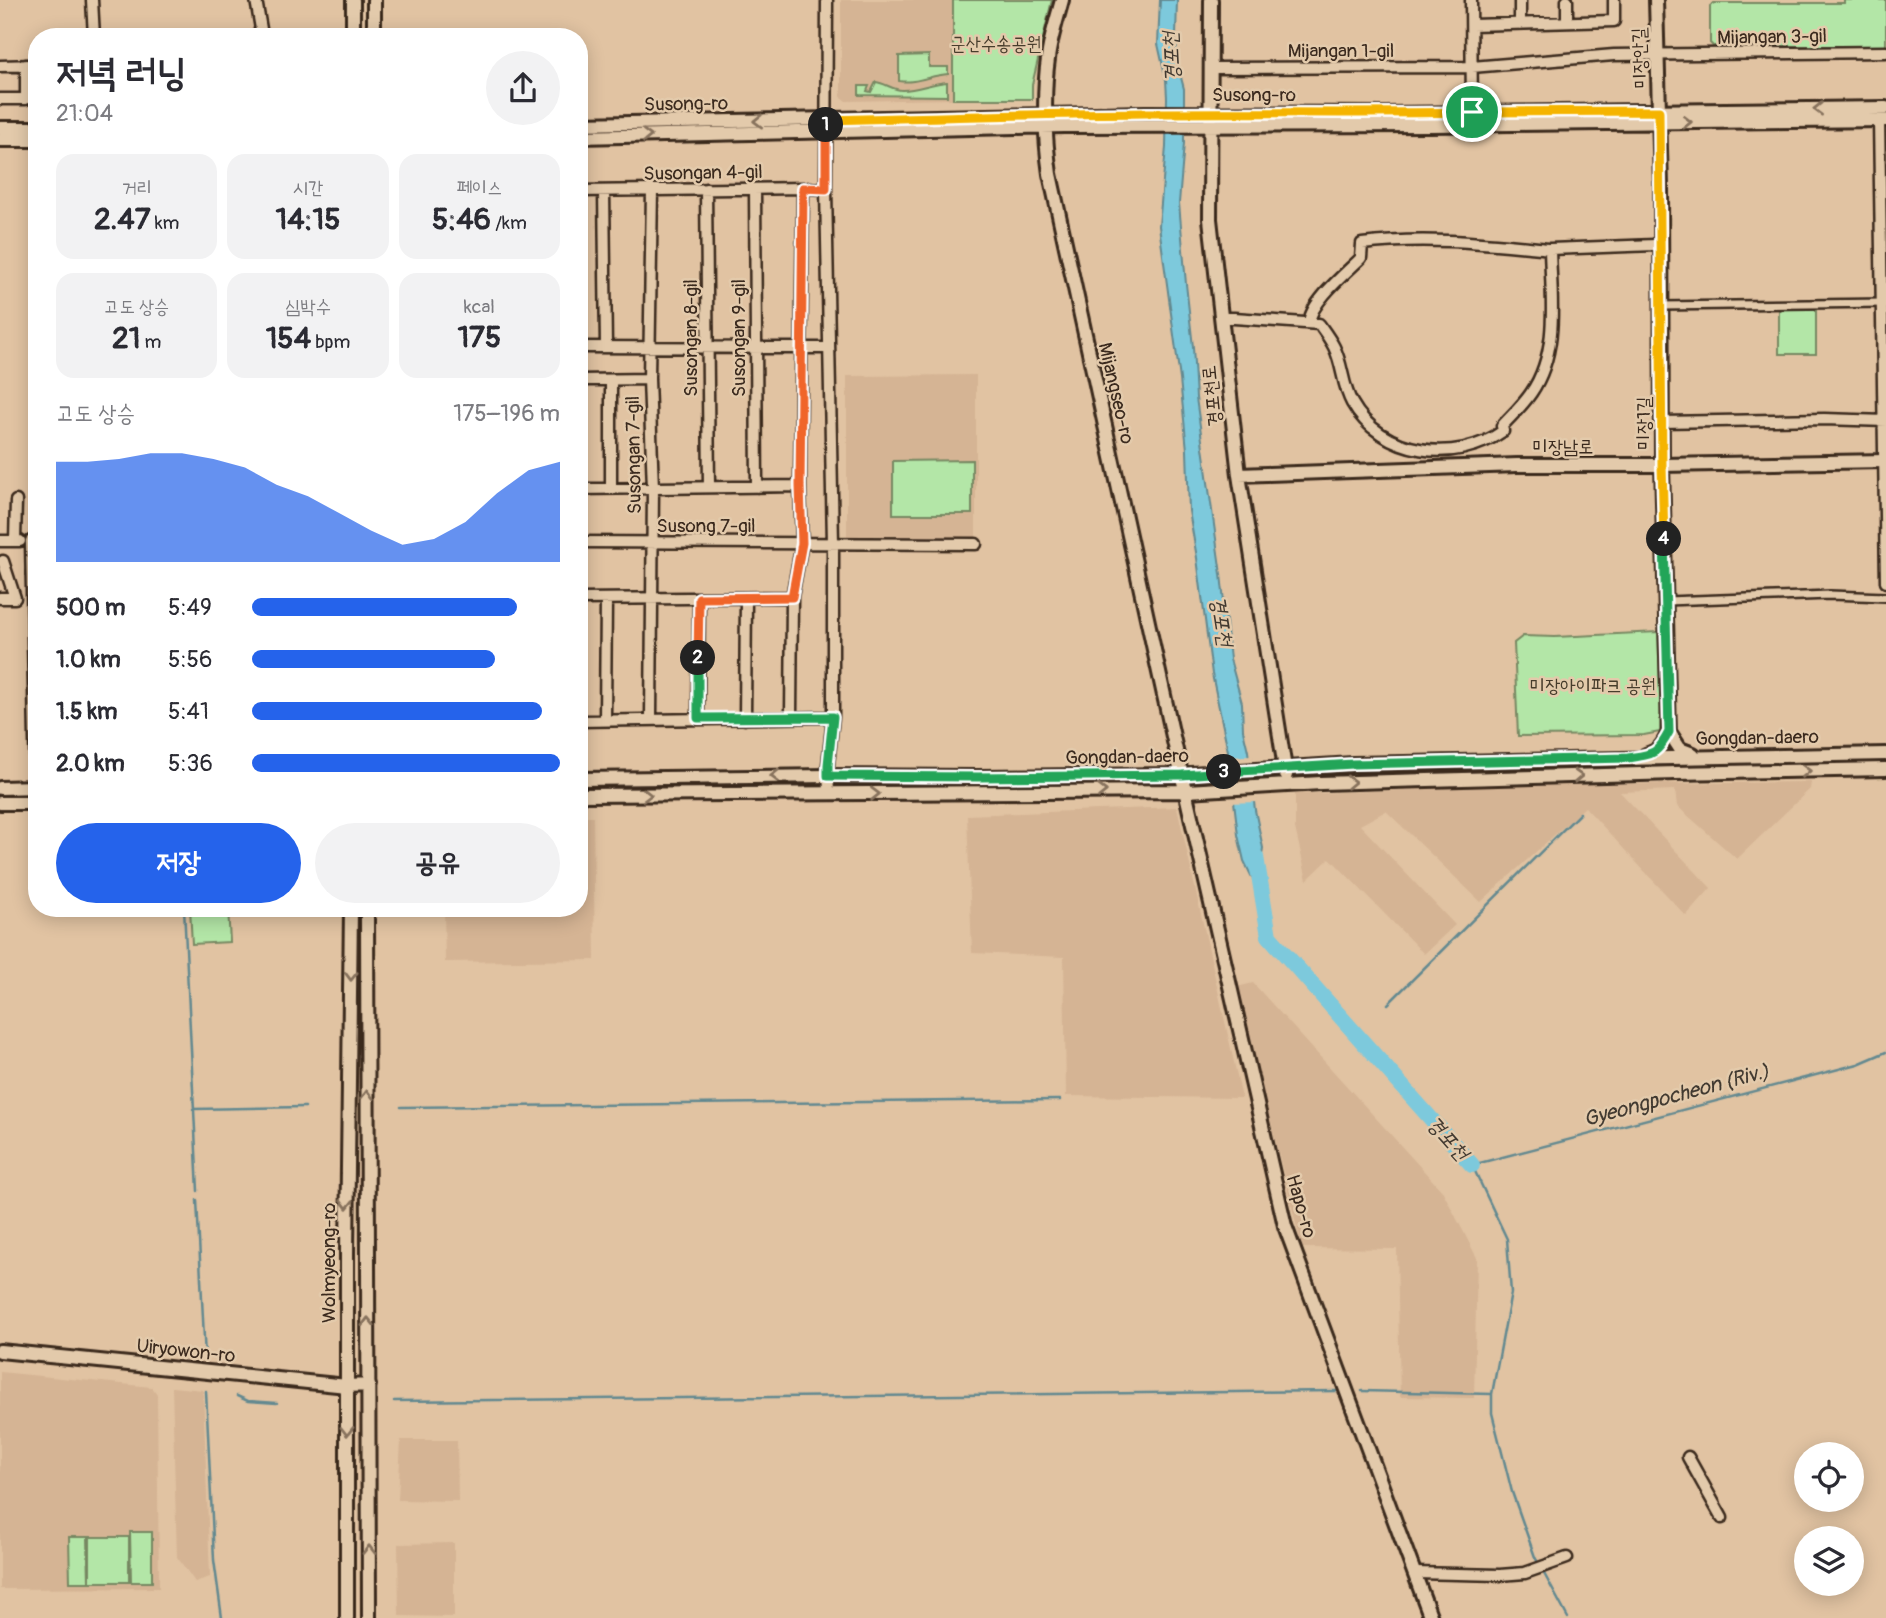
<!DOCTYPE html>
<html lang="ko">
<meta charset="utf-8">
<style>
:root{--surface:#fff;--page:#f2f2f3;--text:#2b2b33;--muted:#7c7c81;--accent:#2563eb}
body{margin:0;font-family:Pangolin,"Poor Story",sans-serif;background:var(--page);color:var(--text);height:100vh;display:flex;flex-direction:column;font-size:26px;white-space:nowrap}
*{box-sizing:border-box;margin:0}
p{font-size:23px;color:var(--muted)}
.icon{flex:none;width:38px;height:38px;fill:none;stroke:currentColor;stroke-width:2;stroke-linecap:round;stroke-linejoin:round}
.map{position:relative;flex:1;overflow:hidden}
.sheet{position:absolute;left:28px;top:28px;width:560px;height:889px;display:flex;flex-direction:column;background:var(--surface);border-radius:28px;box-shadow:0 4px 18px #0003}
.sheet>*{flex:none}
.fabs{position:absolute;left:1794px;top:1442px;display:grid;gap:14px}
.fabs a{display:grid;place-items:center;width:70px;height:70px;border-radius:50%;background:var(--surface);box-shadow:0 4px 18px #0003;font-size:35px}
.pin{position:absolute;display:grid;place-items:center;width:60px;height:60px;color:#fff;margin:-30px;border:4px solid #fff;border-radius:50%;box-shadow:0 2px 7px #0007}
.km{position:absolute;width:35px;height:35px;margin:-18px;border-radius:50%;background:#222;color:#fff;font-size:19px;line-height:35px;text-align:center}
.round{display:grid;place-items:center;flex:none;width:74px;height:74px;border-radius:37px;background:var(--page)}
.head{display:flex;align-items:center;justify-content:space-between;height:119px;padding:0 28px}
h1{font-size:38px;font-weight:700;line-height:52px}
.metrics{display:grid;grid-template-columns:repeat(3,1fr);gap:10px;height:119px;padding:7px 28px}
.metrics div{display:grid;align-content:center;border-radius:18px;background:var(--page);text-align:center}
.metrics b{font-size:30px;font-weight:700}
.metrics small{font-size:19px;font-weight:400}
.metrics p{font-size:19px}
.chart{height:196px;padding:14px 28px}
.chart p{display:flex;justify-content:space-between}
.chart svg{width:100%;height:126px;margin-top:7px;fill:var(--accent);opacity:.7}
.button{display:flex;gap:14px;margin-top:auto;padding:14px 28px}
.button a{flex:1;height:80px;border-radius:42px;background:var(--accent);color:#fff;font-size:28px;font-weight:700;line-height:80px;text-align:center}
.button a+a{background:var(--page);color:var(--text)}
ul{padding:0 28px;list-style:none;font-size:23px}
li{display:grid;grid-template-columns:112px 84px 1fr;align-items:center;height:52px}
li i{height:18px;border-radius:9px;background:var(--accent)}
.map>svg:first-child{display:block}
.built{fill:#d5b494}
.green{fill:#b3e6a7;stroke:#778862;stroke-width:2}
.water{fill:#7dc9dc;stroke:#638990;stroke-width:2}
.pier{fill:#e1c3a2}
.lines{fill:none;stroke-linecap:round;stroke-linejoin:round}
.stream{stroke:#638990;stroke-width:2.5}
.river{stroke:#7dc9dc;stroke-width:16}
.pedestrian-casing{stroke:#3b2a1e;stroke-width:12}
.minor-casing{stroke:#3b2a1e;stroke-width:15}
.tertiary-casing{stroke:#3b2a1e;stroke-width:18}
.pedestrian{stroke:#e3caab;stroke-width:7}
.minor{stroke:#e3caab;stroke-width:10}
.tertiary{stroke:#e3caab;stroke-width:12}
.oneway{stroke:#87725d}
.split-1-casing{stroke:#fff;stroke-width:14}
.split-2-casing{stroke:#fff;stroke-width:14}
.split-3-casing{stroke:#fff;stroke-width:14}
.split-4-casing{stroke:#fff;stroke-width:14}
.split-5-casing{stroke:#fff;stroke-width:14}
.split-1{stroke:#f5b400;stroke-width:9}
.split-2{stroke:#f0652b;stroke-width:9}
.split-3{stroke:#22a559;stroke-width:9}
.split-4{stroke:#22a559;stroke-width:9}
.split-5{stroke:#f5b400;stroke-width:9}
.labels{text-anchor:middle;stroke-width:5;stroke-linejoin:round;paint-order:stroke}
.street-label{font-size:19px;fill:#3b2a1e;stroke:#e3caab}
.park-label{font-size:19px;fill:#473d2c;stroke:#e3caab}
.water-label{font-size:21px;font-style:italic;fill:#423a31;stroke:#e3caab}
</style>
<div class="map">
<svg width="1886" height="1618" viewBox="0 0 1886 1618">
<rect width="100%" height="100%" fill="#e1c3a2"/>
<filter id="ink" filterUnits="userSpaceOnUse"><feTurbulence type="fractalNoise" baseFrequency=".0143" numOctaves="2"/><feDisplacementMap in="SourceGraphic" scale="14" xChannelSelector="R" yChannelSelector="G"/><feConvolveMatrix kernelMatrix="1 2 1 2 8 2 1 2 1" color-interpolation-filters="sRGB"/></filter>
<g filter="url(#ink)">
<path class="built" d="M841,0H953V99L846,101L841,97Z
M976,375V544H847V376Z
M1811,782L1810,789L1737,859L1677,806L1675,790L1620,792L1711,888L1686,916L1585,807L1481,902L1386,811L1360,825L1455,925L1424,954L1330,858L1307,880L1295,828V794L1523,785Z
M1177,807L1242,1098L1066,1096L1064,957L972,953L967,815Z
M579,816H593L595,960L445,962L444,908H579Z
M1253,983L1443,1192L1477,1258L1474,1398L1400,1397L1397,1249L1302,1248L1237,987Z
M0,1372L152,1387L157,1394L159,1588L0,1589Z
M172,1387L203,1390L210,1577L195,1582L177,1557Z
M401,1440H457L458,1501L398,1500Z
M454,1543V1617L399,1616L398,1544Z"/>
<path class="green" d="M953,0H1052L1032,85V99H953Z
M1844,0H1886V46H1713L1710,43V6L1714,3H1844Z
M929,55V67H948V74C931,75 915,84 899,81V56Z
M876,82C885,83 893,90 902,90C918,90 931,83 947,82V96L859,95V86H869L867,91L871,92Z
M1779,307H1816V354H1779Z
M972,460V514H893V461Z
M1658,632L1661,705L1660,732L1644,735L1518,736L1514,643L1523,636L1555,637Z
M190,908H228L230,942L192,944Z
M130,1532H152V1582H131Z
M69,1537H88L89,1582H70Z
M90,1537H129V1582H90Z"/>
<path class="water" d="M1160,0H1177L1176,37L1177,62L1184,89V143L1179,203L1186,284L1193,347L1196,398L1221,574L1230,659L1242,703L1243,730L1248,751L1255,810L1263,848L1257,888L1244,861L1238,835L1228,751L1212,674L1197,558L1189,511L1187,450L1180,379L1159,226L1166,147L1167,98L1166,80L1158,44Z"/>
<path class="pier" d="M1252,756L1257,802L1229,803L1225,757Z"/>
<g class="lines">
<path class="stream" d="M184,908L198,1191
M1388,1004L1580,813
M401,1107L1060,1100
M193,1109L305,1107
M197,1200L205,1358
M206,1391L214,1560L222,1618
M1362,1391L1492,1394
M237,1396L248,1401L277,1403
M394,1401L1337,1391
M1568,1618L1535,1557L1512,1492L1492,1413V1394L1511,1293L1507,1239L1472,1165L1858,1064L1886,1052"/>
<path class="river" d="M1256,857L1269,936L1472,1165"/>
<defs>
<path id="pedestrian" d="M1662,306L1885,303
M1666,601L1830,595L1886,597"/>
<path id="minor" d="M92,0L94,37
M827,0L826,189L833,543V717L828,765L829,794
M1471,0L1472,112
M1520,0V24
M1567,0V22
M1472,25L1614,21V0
M255,37L261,29L256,0
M0,66L37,65
M1211,68L1472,67L1614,55L1886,52
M0,99H26V65
M1879,120L1886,582
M706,189L709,487
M755,189L757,487
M579,191L803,188L826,189
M604,191L606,347
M1222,318H1234L1319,324C1324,331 1330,339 1334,347C1343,365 1342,385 1352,403C1381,455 1456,465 1503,431L1502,426C1512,415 1523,405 1531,393C1560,351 1551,296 1550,249L1655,245L1661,246
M1309,323C1311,301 1346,273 1361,258L1362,244C1424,236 1487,243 1550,249
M579,347L828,348
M579,380L649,379
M1662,422L1824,419L1886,421
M579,489L800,486
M611,489V380
M0,541H20
M15,541L16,501
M31,541L36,787
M579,542L976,544
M0,598H15L3,561
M579,599L792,597
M791,717L792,597L802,543L800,486L803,188
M698,718L699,598
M651,719L653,488L649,379L652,190
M745,719L746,598
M605,720L606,599
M579,721L833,717
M1688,1457L1722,1518
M1415,1573L1500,1575L1525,1573L1567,1558"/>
<path id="tertiary" d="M353,0V37
M1062,0C1057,19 1050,39 1048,59C1043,94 1045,139 1050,174L1179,764L1285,1226L1431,1618
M1211,0L1210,219L1239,475L1286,775
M1656,0L1661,186L1662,465L1669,732L1680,749L1693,754
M374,37V0
M579,124L1145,113L1385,114L1886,108
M0,128H37
M579,137L1064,126L1430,125L1886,120
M0,140H37
M1239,475L1517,465H1662L1886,461
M1646,755C1660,751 1663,745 1669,732
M579,779L828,776L977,777L1174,775L1353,764L1886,754
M0,788L37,787
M579,795L1187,791L1321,783L1676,773L1886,769
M0,803H37
M367,908L369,1618
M0,1351L347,1386L369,1385
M347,1618V1253L351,908"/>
</defs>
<use href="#pedestrian" class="pedestrian-casing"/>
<use href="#minor" class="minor-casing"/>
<use href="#tertiary" class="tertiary-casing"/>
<use href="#pedestrian" class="pedestrian"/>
<use href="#minor" class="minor"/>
<use href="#tertiary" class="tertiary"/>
</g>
<defs><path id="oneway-chevron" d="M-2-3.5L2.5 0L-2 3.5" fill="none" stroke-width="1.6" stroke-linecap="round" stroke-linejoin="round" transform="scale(1.75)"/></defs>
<g class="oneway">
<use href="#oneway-chevron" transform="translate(1818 109) rotate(179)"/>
<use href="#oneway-chevron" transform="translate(758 121) rotate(179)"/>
<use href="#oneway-chevron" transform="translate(1687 122) rotate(-1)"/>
<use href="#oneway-chevron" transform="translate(647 136) rotate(-1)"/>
<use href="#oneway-chevron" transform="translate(1806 771) rotate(-1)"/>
<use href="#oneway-chevron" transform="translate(775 776) rotate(179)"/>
<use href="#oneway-chevron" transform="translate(1578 776) rotate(-2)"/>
<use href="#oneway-chevron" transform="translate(1351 782) rotate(-2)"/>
<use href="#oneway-chevron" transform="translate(1102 791) rotate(-1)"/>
<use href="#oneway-chevron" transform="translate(875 794) rotate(-1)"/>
<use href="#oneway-chevron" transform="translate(647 795)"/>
<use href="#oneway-chevron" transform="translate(351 976) rotate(91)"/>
<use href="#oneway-chevron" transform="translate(367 1095) rotate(-90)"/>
<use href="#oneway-chevron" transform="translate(347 1204) rotate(91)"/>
<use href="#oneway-chevron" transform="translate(368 1322) rotate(-91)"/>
<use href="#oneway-chevron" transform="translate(347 1431) rotate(90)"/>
<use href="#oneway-chevron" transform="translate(369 1550) rotate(-90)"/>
</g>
</g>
<g class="lines" filter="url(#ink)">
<defs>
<path id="split-1" d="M826,125L827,120C933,117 1040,114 1146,113C1255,112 1363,114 1472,112"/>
<path id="split-2" d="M698,658L699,598L792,597L802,543L800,486L803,188L826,189V125"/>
<path id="split-3" d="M698,658V718L833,717L828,765V776L978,777L1182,775L1224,772"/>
<path id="split-4" d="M1224,772L1353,764L1628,758C1653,754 1657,755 1669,732L1664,539"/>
<path id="split-5" d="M1472,112L1659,111L1662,465L1664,539"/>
</defs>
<use href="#split-1" class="split-1-casing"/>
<use href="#split-2" class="split-2-casing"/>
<use href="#split-3" class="split-3-casing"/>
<use href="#split-4" class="split-4-casing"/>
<use href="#split-5" class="split-5-casing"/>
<use href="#split-1" class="split-1"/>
<use href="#split-2" class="split-2"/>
<use href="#split-3" class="split-3"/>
<use href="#split-4" class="split-4"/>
<use href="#split-5" class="split-5"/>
</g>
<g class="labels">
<g class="street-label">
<text transform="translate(1772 36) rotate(-1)" y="7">Mijangan 3-gil</text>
<text x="1341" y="57">Mijangan 1-gil</text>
<text transform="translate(1639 58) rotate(-92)" y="7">미장안길</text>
<text x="1254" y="101">Susong-ro</text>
<text transform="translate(686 103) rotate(-1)" y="7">Susong-ro</text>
<text transform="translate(703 172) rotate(-1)" y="7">Susongan 4-gil</text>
<text transform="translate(690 338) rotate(-90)" y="7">Susongan 8-gil</text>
<text transform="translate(738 338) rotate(-90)" y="7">Susongan 9-gil</text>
<text transform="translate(1117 393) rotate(77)" y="7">Mijangseo-ro</text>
<text transform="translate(1211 396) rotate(-96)" y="7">경포천로</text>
<text transform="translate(1643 423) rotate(-90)" y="7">미장1길</text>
<text x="1563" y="453">미장남로</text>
<text transform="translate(633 455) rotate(-91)" y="7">Susongan 7-gil</text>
<text x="706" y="532">Susong 7-gil</text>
<text transform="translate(1757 737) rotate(-1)" y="7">Gongdan-daero</text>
<text transform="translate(1127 756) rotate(-1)" y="7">Gongdan-daero</text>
<text transform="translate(1302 1206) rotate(74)" y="7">Hapo-ro</text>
<text transform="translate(328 1263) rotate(-90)" y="7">Wolmyeong-ro</text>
<text transform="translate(186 1350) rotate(6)" y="7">Uiryowon-ro</text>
</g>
<g class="park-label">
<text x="996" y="50">군산수송공원</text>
<text x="1593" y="692">미장아이파크 공원</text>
</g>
<g class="water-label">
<text transform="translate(1171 57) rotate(-93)" y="7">경포천</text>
<text transform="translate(1222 621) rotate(81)" y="7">경포천</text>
<text transform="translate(1676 1095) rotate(-15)" y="7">Gyeongpocheon (Riv.)</text>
<text transform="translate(1448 1138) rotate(48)" y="7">경포천</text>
</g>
</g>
</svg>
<div class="fabs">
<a><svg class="icon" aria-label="locate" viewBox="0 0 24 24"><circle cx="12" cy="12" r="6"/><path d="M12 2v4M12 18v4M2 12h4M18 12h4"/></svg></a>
<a><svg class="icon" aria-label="layers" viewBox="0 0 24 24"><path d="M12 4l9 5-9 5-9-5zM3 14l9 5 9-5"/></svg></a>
</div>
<div class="pin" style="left:1472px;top:112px;background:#1e9e55"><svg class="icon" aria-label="arrive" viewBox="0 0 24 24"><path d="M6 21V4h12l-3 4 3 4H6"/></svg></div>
<b class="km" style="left:826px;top:125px">1</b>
<b class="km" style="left:698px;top:658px">2</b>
<b class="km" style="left:1224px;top:772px">3</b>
<b class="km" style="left:1664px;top:539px">4</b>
<section class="sheet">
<div class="head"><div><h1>저녁 러닝</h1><p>21:04</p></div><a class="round"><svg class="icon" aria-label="share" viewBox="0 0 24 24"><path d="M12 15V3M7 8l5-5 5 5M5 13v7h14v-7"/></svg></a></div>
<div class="metrics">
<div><p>거리</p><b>2.47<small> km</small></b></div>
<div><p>시간</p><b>14:15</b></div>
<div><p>페이스</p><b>5:46<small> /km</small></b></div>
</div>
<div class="metrics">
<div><p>고도 상승</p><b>21<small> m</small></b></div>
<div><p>심박수</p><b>154<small> bpm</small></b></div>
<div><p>kcal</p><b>175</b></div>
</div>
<div class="chart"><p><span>고도 상승</span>175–196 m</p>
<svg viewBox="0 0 160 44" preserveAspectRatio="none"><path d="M0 44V9L10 9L20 8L30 6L40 6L50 8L60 11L70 17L80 21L90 27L100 33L110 38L120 36L130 30L140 20L150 12L160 9V44z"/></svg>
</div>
<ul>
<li><b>500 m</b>5:49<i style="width:86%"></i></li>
<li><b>1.0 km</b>5:56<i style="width:79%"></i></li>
<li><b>1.5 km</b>5:41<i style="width:94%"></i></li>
<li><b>2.0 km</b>5:36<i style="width:100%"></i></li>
</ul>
<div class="button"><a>저장</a><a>공유</a></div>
</section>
</div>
